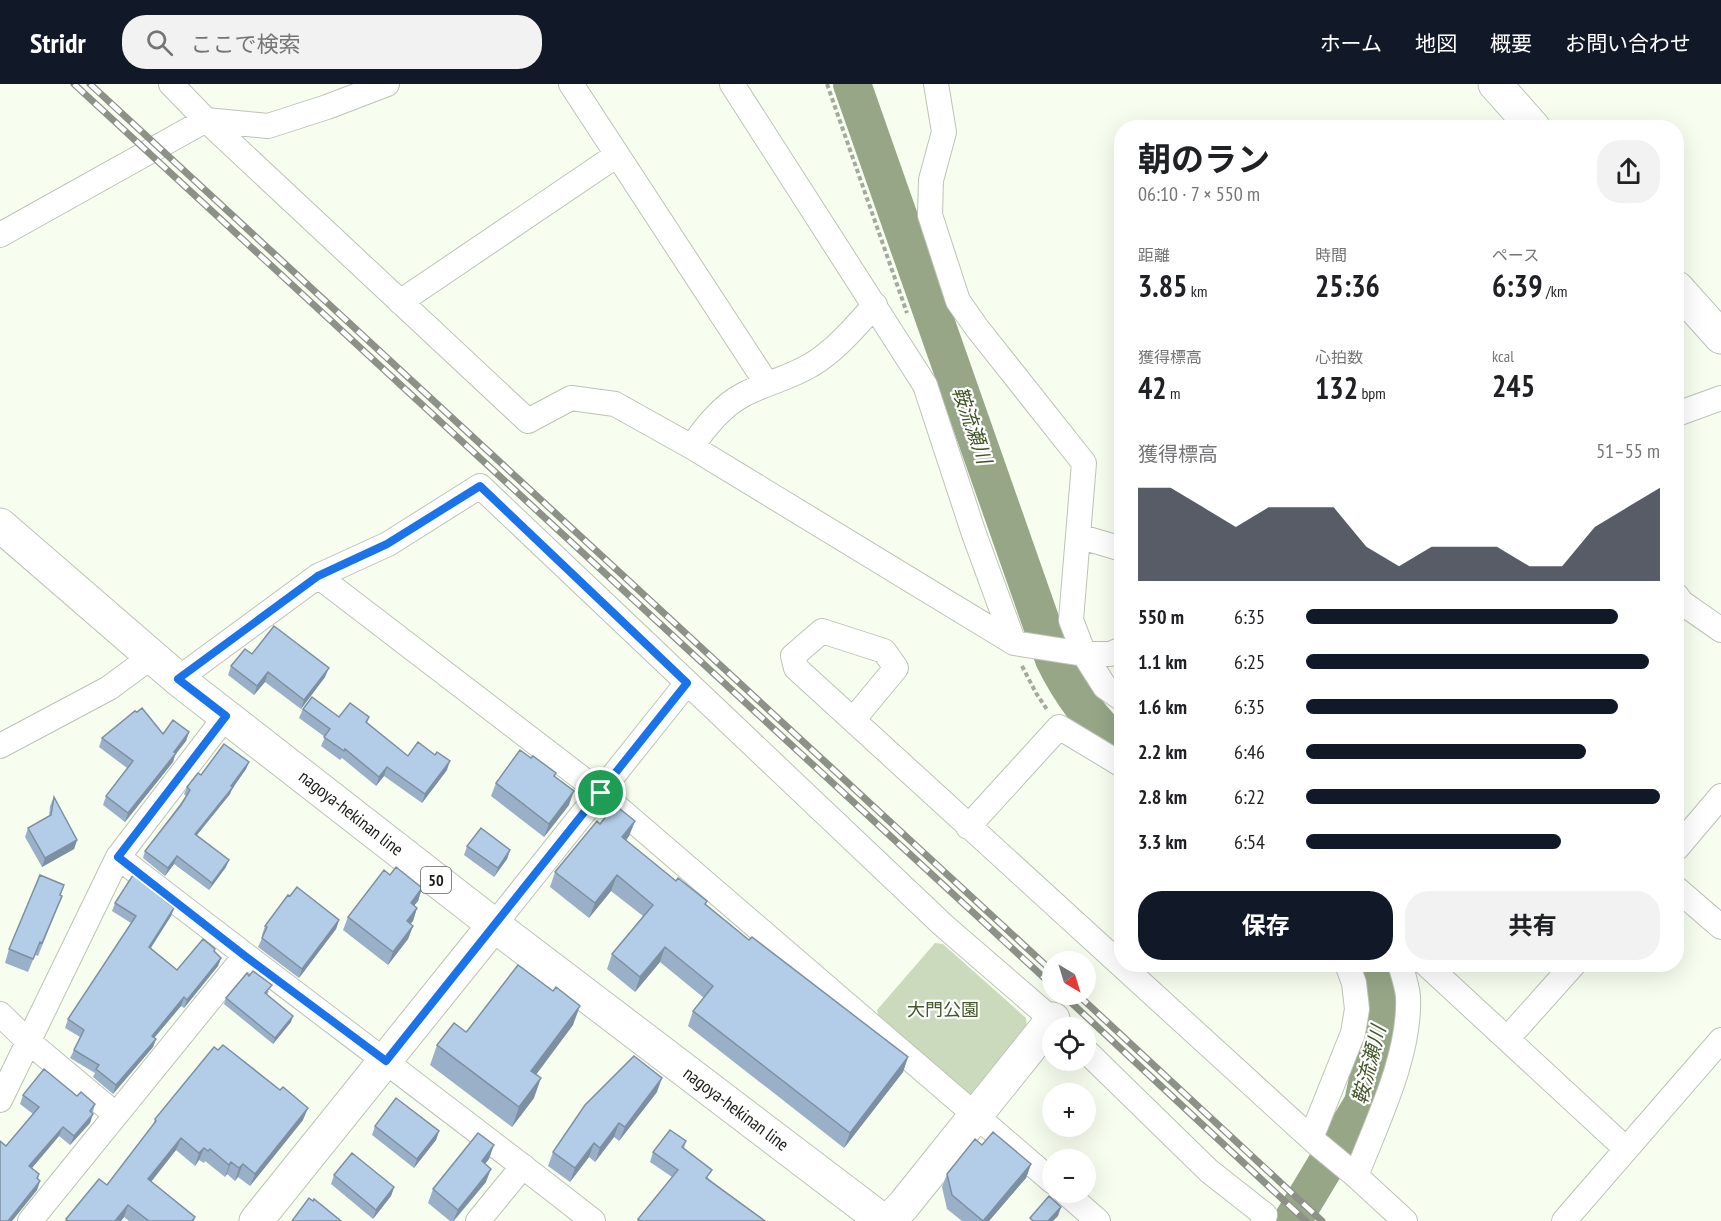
<!DOCTYPE html>
<html lang="ja">
<meta charset="utf-8">
<style>
:root{--surface:#fff;--page:#f2f2f2;--text:#202124;--muted:#757577;--accent:#111827}
body{margin:0;font-family:"PT Sans Narrow","Noto Sans JP",sans-serif;background:var(--page);color:var(--text);height:100vh;display:flex;flex-direction:column;font-size:22px;white-space:nowrap}
*{box-sizing:border-box;margin:0}
p{font-size:20px;color:var(--muted)}
.icon{flex:none;width:33px;height:33px;fill:none;stroke:currentColor;stroke-width:2;stroke-linecap:round;stroke-linejoin:round}
.map{position:relative;flex:1;overflow:hidden}
.drawer{position:absolute;left:1114px;top:36px;width:570px;height:852px;display:flex;flex-direction:column;background:var(--surface);border-radius:24px;box-shadow:0 6px 24px #0002}
.drawer>*{flex:none}
.needle{width:39px;rotate:142deg}
.buttons{position:absolute;left:1042px;top:867px;display:grid;gap:12px}
.buttons a{display:grid;place-items:center;width:54px;height:54px;border-radius:50%;background:var(--surface);box-shadow:0 6px 24px #0002;font-size:30px}
.pin{position:absolute;display:grid;place-items:center;width:51px;height:51px;color:#fff;margin:-26px;border:3px solid #fff;border-radius:50%;box-shadow:0 2px 6px #0007}
.round{display:grid;place-items:center;flex:none;width:63px;height:63px;border-radius:24px;background:var(--page)}
.summary{display:flex;align-items:center;justify-content:space-between;height:102px;padding:0 24px}
h1{font-size:33px;font-weight:700;line-height:45px}
.stats{display:grid;grid-template-columns:repeat(3,1fr);gap:9px;height:102px;padding:6px 24px}
.stats div{display:grid;align-content:center}
.stats b{font-size:30px;font-weight:700}
.stats small{font-size:16px;font-weight:400}
.stats p{font-size:16px}
.chart{height:168px;padding:12px 24px}
.chart p{display:flex;justify-content:space-between}
.chart svg{width:100%;height:108px;margin-top:6px;fill:var(--accent);opacity:.7}
.action{display:flex;gap:12px;margin-top:auto;padding:12px 24px}
.action a{flex:1;height:69px;border-radius:24px;background:var(--accent);color:#fff;font-size:24px;font-weight:700;line-height:69px;text-align:center}
.action a+a{background:var(--page);color:var(--text)}
ul{padding:0 24px;list-style:none;font-size:20px}
li{display:grid;grid-template-columns:96px 72px 1fr;align-items:center;height:45px}
li i{height:15px;border-radius:8px;background:var(--accent)}
header{display:flex;align-items:center;gap:36px;box-sizing:border-box;height:84px;padding:0 30px;background:var(--accent);color:#fff}
header strong{font-size:28px}
nav{display:flex;gap:33px;margin-inline-start:auto;font-size:21px}
.search{width:420px;height:54px;background:var(--page);display:flex;align-items:center;gap:15px;box-sizing:border-box;padding:0 21px;border-radius:24px;color:var(--muted);font-size:22px}
.map>svg:first-child{display:block}
.green{fill:#cbdabc}
.lines{fill:none;stroke-linecap:round;stroke-linejoin:round}
.river{stroke:#96a687;stroke-width:38}
.street-casing{stroke:#bcc3b6;stroke-width:26}
.secondary-casing{stroke:#bcc3b6;stroke-width:35}
.primary-casing{stroke:#bcc3b6;stroke-width:35}
.path{stroke:#a5aa9f;stroke-width:4;stroke-dasharray:4.5 3;stroke-linecap:butt}
.street{stroke:#fff;stroke-width:24}
.secondary{stroke:#fff;stroke-width:33}
.primary{stroke:#fff;stroke-width:33}
.rail-casing{stroke:#8d9288;stroke-width:7}
.rail{stroke:#fff;stroke-width:4.5;stroke-dasharray:14;stroke-linecap:butt}
.wall{fill:#9ab0c8}
.shaded-wall{fill:#7d90a2}
.building{fill:#b3cde8;stroke:#7d90a2;stroke-width:1.5}
.route-casing{stroke:#fff;stroke-width:12}
.route{stroke:#1a73e8;stroke-width:8}
.labels{text-anchor:middle;stroke-width:4.5;stroke-linejoin:round;paint-order:stroke}
.shield{fill:#fff;stroke:#5e605d;stroke-width:1.5}
.shield-label{font-size:16px;font-weight:bold;fill:#191c17}
.street-label{font-size:18px;fill:#191c17;stroke:#fff}
.park-label{font-size:18px;fill:#425828;stroke:#fff}
.water-label{font-size:20px;font-style:italic;fill:#425727;stroke:#fff}
</style>
<header>
<strong>Stridr</strong>
<div class="search"><svg class="icon" aria-label="search" viewBox="0 0 24 24"><circle cx="10" cy="10" r="6"/><path d="M15 15l6 6"/></svg>ここで検索</div>
<nav><a>ホーム</a><a>地図</a><a>概要</a><a>お問い合わせ</a></nav>
</header>
<div class="map">
<svg width="1721" height="1137" viewBox="0 0 1721 1137">
<rect width="100%" height="100%" fill="#f7fef0"/>
<path class="green" d="M935,859L943,860L1026,934L1027,945L975,1010H965L879,935L877,926Z"/>
<g class="lines">
<path class="river" d="M852,0L1054,575C1071,610 1093,639 1122,665
M1292,1137L1363,1019L1382,928L1367,880"/>
<defs>
<path id="street" d="M171,0L206,36L528,337L571,314L615,320L692,363L1014,559L1084,570H1110L1122,565
M571,0L767,300
M732,0L925,301L974,450L1014,559
M936,0L944,48L931,96L930,131L958,217L977,244L1084,379L1071,536L1084,570L1105,603L1122,615
M0,151L206,36L268,42L327,23L387,0
M400,218L617,71
M1677,330L1721,314
M692,363C704,344 723,321 743,311C765,299 790,294 811,281C835,267 856,242 875,221
M1078,452L1122,465
M318,492L601,709L1053,1098
M1677,512L1681,518L1721,546
M178,595L318,492L388,460L480,402L943,841L1062,944
M853,636L896,584L884,567L822,547L793,572L796,584L1315,1058L1355,1091L1405,1137
M0,662L109,604L151,573
M968,743L1059,643L1122,681
M1677,764L1721,712
M118,773C276,896 436,1014 593,1137
M1677,805L1721,843
M494,841L687,599
M1426,880L1625,1064
M0,930L29,958L115,1030
M1507,955L1574,880
M1086,967L1209,1087L1265,1131L1263,1137
M0,1016L118,773L226,632
M1311,1054L1353,949L1357,925L1354,899L1347,880
M1356,1092C1377,1038 1411,970 1408,912C1407,902 1403,890 1400,880
M1065,1108L1098,1137
M30,1137L245,872
M478,1137L523,1082
M1564,1137L1721,956"/>
<path id="secondary" d="M1495,0L1534,44
M1677,204L1721,253
M256,1137L494,841
M888,1137L903,1122L1053,935"/>
<path id="primary" d="M0,441L178,595L494,841L883,1137"/>
</defs>
<use href="#street" class="street-casing"/>
<use href="#secondary" class="secondary-casing"/>
<use href="#primary" class="primary-casing"/>
<path class="path" d="M827,0L907,229
M1022,582L1036,609L1048,627"/>
<use href="#street" class="street"/>
<use href="#secondary" class="secondary"/>
<use href="#primary" class="primary"/>
<defs>
<path id="rail" d="M74,0L1053,902
M90,0L1053,888
M1062,910L1306,1137
M1077,910L1322,1137"/>
</defs>
<use href="#rail" class="rail-casing"/>
<use href="#rail" class="rail"/>
</g>
<path class="wall" d="M252,570L325,593L301,625L265,598L254,611L228,591L231,582Z
M303,625L339,633H369L367,639L408,672L447,686L422,719L384,692L376,702L342,674L340,676L321,662L325,653L299,634Z
M189,648L186,657L175,671L173,678L125,738L103,721L106,712L127,684L99,663L102,654Z
M531,674L556,689L555,692L569,721L544,753L491,712L496,699Z
M249,678L246,685L232,705L230,710L197,751L226,783L209,806L174,780L165,792L143,774L145,767L186,712L184,710L187,703L201,691Z
M54,713L77,756L74,765L42,783L25,753L28,744L49,733L50,722Z
M635,737L629,752L626,757L749,856L908,973L903,988L844,1064L688,942L693,927L704,914L660,878L635,908L607,885L612,870L643,832L611,807L589,834L550,803L555,788L600,740Z
M467,762L510,766L507,775L494,793L464,771Z
M390,791L422,804L418,817L414,821L417,824L413,837L410,840L413,842L408,855L388,881L343,846L348,833Z
M60,811L62,812L57,825L38,872L35,871L28,888L5,879L9,865Z
M115,819L174,824L171,832L151,864L177,886L215,865L214,868L221,874L218,882L184,924L181,922L154,954L156,955L153,963L113,1010L93,993L95,989L70,974L74,966L80,953L65,944L68,935L131,839L112,827Z
M339,836L336,845L299,894L258,863L263,852L262,851L265,842Z
M269,907L267,911L291,938L273,960L224,920L226,914Z
M573,941L536,990L534,1014L512,1043L430,981L437,961L466,948Z
M657,1008L619,1057L614,1053L595,1078L589,1073L570,1098L548,1082L553,1068Z
M23,1011L77,1012L95,1020L90,1039L70,1061L59,1052L32,1084L39,1090L38,1095L40,1097L37,1106L12,1137H0L6,1062L33,1030L20,1020Z
M155,1035L303,1036L250,1102L238,1093L235,1097L227,1090L225,1093L205,1077L204,1079L199,1076L195,1082L176,1066L151,1098L195,1133L194,1137H129L124,1133L121,1137H65L66,1135L107,1101L152,1043Z
M375,1042L439,1047L436,1056L414,1084L372,1051Z
M686,1057L684,1064L709,1095L765,1137H637L638,1135L672,1093L650,1078L653,1068Z
M982,1061L1031,1080L1026,1094L989,1137H962L947,1125L942,1103L947,1090Z
M489,1075L485,1080L486,1098L454,1137H450L428,1119L433,1105Z
M334,1091L394,1103L391,1112L373,1135L331,1100Z"/>
<path class="shaded-wall" d="M329,584L325,593L301,625L304,616Z
M268,588L265,598L254,611L257,602Z
M189,648L186,657L175,671L173,678L125,738L128,729Z
M450,677L447,686L422,719L425,710Z
M249,678L246,685L232,705L230,710L192,757L195,750Z
M387,683L384,692L376,702L379,693Z
M574,707L569,721L544,753L549,740Z
M635,737L629,752L616,768L622,753Z
M77,756L74,765L42,783L45,774Z
M510,766L507,775L494,793L498,784Z
M177,772L174,780L165,792L168,784Z
M229,776L226,783L209,806L212,799Z
M617,791L611,807L589,834L595,819Z
M422,804L418,817L406,832L411,819Z
M174,824L171,832L146,871L149,863Z
M417,824L413,837L402,850L407,837Z
M339,836L336,845L299,894L302,885Z
M413,842L408,855L388,881L393,868Z
M665,863L660,878L635,908L640,893Z
M221,874L218,882L184,924L187,916Z
M184,913L181,922L149,960L152,952Z
M580,922L573,941L524,1007L531,987Z
M293,932L291,938L273,960L275,954Z
M156,955L153,963L113,1010L116,1001Z
M908,973L903,988L844,1064L850,1049Z
M541,994L534,1014L512,1043L519,1023Z
M662,994L657,1008L619,1057L625,1043Z
M308,1024L303,1036L250,1102L255,1090Z
M93,1030L90,1039L70,1061L74,1052Z
M619,1039L614,1053L595,1078L600,1064Z
M63,1043L59,1052L26,1091L29,1082Z
M439,1047L436,1056L414,1084L417,1075Z
M181,1054L176,1066L143,1108L148,1095Z
M594,1059L589,1073L570,1098L575,1084Z
M494,1061L489,1075L477,1090L482,1077Z
M204,1064L199,1076L195,1082L199,1069Z
M231,1078L227,1090L225,1093L229,1081Z
M243,1080L238,1093L235,1097L239,1084Z
M1031,1080L1026,1094L989,1137H983Z
M491,1085L486,1098L453,1137L458,1126Z
M40,1097L37,1106L12,1137H8Z
M394,1103L391,1112L373,1135L376,1126Z
M128,1121L124,1133L121,1137H115Z
M1061,1123L1058,1132L1053,1137H1048Z"/>
<path class="building" d="M274,542L329,584L304,616L268,588L257,602L231,582L245,565L252,570Z
M312,613L339,633L350,619L369,633L366,638L408,672L418,658L435,671L437,668L450,677L425,710L387,683L379,693L345,665L344,667L324,653L330,645L303,625Z
M142,624L163,650L173,636L189,648L174,668L176,669L128,729L106,712L133,677L102,654L135,627L137,628Z
M224,660L249,678L231,702L233,703L195,750L229,776L212,799L177,772L168,784L145,767L181,721L190,706L187,703L198,689L201,691Z
M520,666L531,674L533,672L556,689L554,692L574,707L549,740L496,699Z
M54,713L77,756L45,774L28,744L51,731Z
M615,721L635,737L622,753L676,797L678,794L707,817L705,820L749,856L752,853L908,973L850,1049L693,927L713,902L665,863L640,893L612,870L653,821L617,791L595,819L555,788L597,737L600,740Z
M481,744L510,766L498,784L467,762Z
M396,783L422,804L411,819L417,824L407,837L413,842L393,868L348,833L384,786L390,791Z
M40,791L64,801L60,811L62,812L42,859L40,858L33,875L9,865Z
M133,791L174,824L149,863L177,886L203,855L215,865L214,867L221,874L187,916L184,913L152,952L156,955L116,1001L96,985L99,981L74,966L84,946L68,935L136,832L115,819Z
M297,803L339,836L302,885L262,854L267,843L265,842L288,811L290,812Z
M518,881L553,907L556,903L580,922L531,987L541,994L519,1023L437,961L454,939L466,948L468,946Z
M253,887L272,901L265,909L293,932L275,954L226,914L247,889L249,892Z
M223,961L280,1006L283,1003L308,1024L255,1090L243,1080L239,1084L231,1078L229,1081L210,1065L208,1067L204,1064L199,1069L181,1054L148,1095L195,1133L192,1137H149L128,1121L115,1137H68L66,1135L99,1095L107,1101L156,1037L155,1035L214,963L218,966Z
M634,972L662,994L625,1043L619,1039L600,1064L594,1059L575,1084L553,1068L585,1021Z
M44,985L77,1012L81,1008L95,1020L90,1027L93,1030L74,1052L63,1043L29,1082L39,1090L37,1094L40,1097L8,1137H0V1057L6,1062L39,1023L23,1011Z
M396,1014L439,1047L417,1075L375,1042Z
M670,1046L686,1057L682,1063L712,1086L706,1094L765,1137H641L638,1135L678,1086L653,1068Z
M993,1048L1031,1080L983,1137L952,1111L947,1090L975,1055L982,1061Z
M478,1049L494,1061L482,1077L491,1085L458,1126L433,1105Z
M352,1069L394,1103L376,1126L334,1091Z
M1049,1112L1061,1123L1048,1137H1033L1030,1134Z
M309,1114L313,1117L314,1115L341,1137H292Z"/>
<g class="lines">
<defs>
<path id="route" d="M480,402L687,599L386,977L245,872L118,773L226,632L178,595L318,492L387,460Z"/>
</defs>
<use href="#route" class="route-casing"/>
<use href="#route" class="route"/>
</g>
<g class="labels">
<rect class="shield" x="421" y="783" width="30" height="26" rx="4.5"/>
<g class="shield-label">
<text x="436" y="802">50</text>
</g>
<g class="street-label">
<text transform="translate(351 729) rotate(38)" y="6">nagoya-hekinan line</text>
<text transform="translate(736 1025) rotate(37)" y="6">nagoya-hekinan line</text>
</g>
<g class="park-label">
<text x="943" y="932">大門公園</text>
</g>
<g class="water-label">
<text transform="translate(972 341) rotate(71)" y="7">鞍流瀬川</text>
<text transform="translate(1369 981) rotate(-76)" y="7">鞍流瀬川</text>
</g>
</g>
</svg>
<div class="buttons">
<a><svg class="needle" viewBox="-14 -14 28 28"><path d="M0-13l5 13h-10z" fill="#e53935"/><path d="M0 13l5-13h-10z" fill="#757577"/></svg></a>
<a><svg class="icon" aria-label="locate" viewBox="0 0 24 24"><circle cx="12" cy="12" r="6"/><path d="M12 2v4M12 18v4M2 12h4M18 12h4"/></svg></a>
<a>+</a>
<a>−</a>
</div>
<div class="pin" style="left:601px;top:709px;background:#1e9e55"><svg class="icon" aria-label="arrive" viewBox="0 0 24 24"><path d="M6 21V4h12l-3 4 3 4H6"/></svg></div>
<section class="drawer">
<div class="summary"><div><h1>朝のラン</h1><p>06:10 · 7 × 550 m</p></div><a class="round"><svg class="icon" aria-label="share" viewBox="0 0 24 24"><path d="M12 15V3M7 8l5-5 5 5M5 13v7h14v-7"/></svg></a></div>
<div class="stats">
<div><p>距離</p><b>3.85<small> km</small></b></div>
<div><p>時間</p><b>25:36</b></div>
<div><p>ペース</p><b>6:39<small> /km</small></b></div>
</div>
<div class="stats">
<div><p>獲得標高</p><b>42<small> m</small></b></div>
<div><p>心拍数</p><b>132<small> bpm</small></b></div>
<div><p>kcal</p><b>245</b></div>
</div>
<div class="chart"><p><span>獲得標高</span>51–55 m</p>
<svg viewBox="0 0 160 44" preserveAspectRatio="none"><path d="M0 44V6L10 6L20 14L30 22L40 14L50 14L60 14L70 30L80 38L90 30L100 30L110 30L120 38L130 38L140 22L150 14L160 6V44z"/></svg>
</div>
<ul>
<li><b>550 m</b>6:35<i style="width:88%"></i></li>
<li><b>1.1 km</b>6:25<i style="width:97%"></i></li>
<li><b>1.6 km</b>6:35<i style="width:88%"></i></li>
<li><b>2.2 km</b>6:46<i style="width:79%"></i></li>
<li><b>2.8 km</b>6:22<i style="width:100%"></i></li>
<li><b>3.3 km</b>6:54<i style="width:72%"></i></li>
</ul>
<div class="action"><a>保存</a><a>共有</a></div>
</section>
</div>
